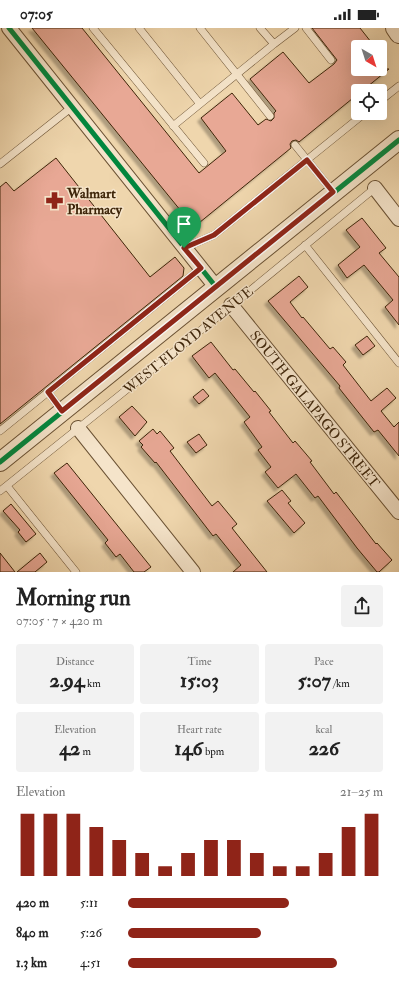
<!DOCTYPE html>
<meta charset="utf-8">
<style>
:root{--surface:#fff;--page:#f2f2f2;--text:#222;--muted:#767676;--accent:#8f2418}
body{margin:0;font-family:"IM FELL Double Pica",serif;background:var(--page);color:var(--text);height:100vh;display:flex;flex-direction:column;font-size:15px;white-space:nowrap}
*{box-sizing:border-box;margin:0}
p{font-size:13px;color:var(--muted)}
.icon{flex:none;width:22px;height:22px;fill:none;stroke:currentColor;stroke-width:2;stroke-linecap:round;stroke-linejoin:round}
.map{position:relative;height:544px;overflow:hidden}
.drawer{display:flex;flex-direction:column;background:var(--surface);flex:1}
.drawer>*{flex:none}
.needle{width:26px;rotate:141deg}
.fabs{position:absolute;left:351px;top:12px;display:grid;gap:8px}
.fabs a{display:grid;place-items:center;width:36px;height:36px;border-radius:4px;background:var(--surface);box-shadow:0 4px 16px #0002;font-size:20px}
.pin{position:absolute;display:grid;place-items:center;width:34px;height:34px;color:#fff;margin:-41px -17px;border-radius:50% 50% 50% 0;rotate:-45deg;box-shadow:0 0 4px #0007}
.pin .icon{rotate:45deg}
.round{display:grid;place-items:center;flex:none;width:42px;height:42px;border-radius:4px;background:var(--page)}
.head{display:flex;align-items:center;justify-content:space-between;height:68px;padding:0 16px}
h1{font-size:22px;font-weight:700;line-height:30px}
.figures{display:grid;grid-template-columns:repeat(3,1fr);gap:6px;height:68px;padding:4px 16px}
.figures div{display:grid;align-content:center;border-radius:4px;background:var(--page);text-align:center}
.figures b{font-size:20px;font-weight:700}
.figures small{font-size:11px;font-weight:400}
.figures p{font-size:11px}
.chart{height:112px;padding:8px 16px}
.chart p{display:flex;justify-content:space-between}
.chart svg{width:100%;height:72px;margin-top:4px;stroke:var(--accent);stroke-width:6}
ul{padding:0 16px;list-style:none;font-size:13px}
li{display:grid;grid-template-columns:64px 48px 1fr;align-items:center;height:30px}
li i{height:10px;border-radius:5px;background:var(--accent)}
.status{display:flex;justify-content:space-between;align-items:center;height:28px;padding:0 20px;background:var(--surface);direction:ltr}
.status svg{height:11px;fill:currentColor}
.map>svg:first-child{display:block}
.building{fill:#e8a895;stroke:#3e250a;filter:url(#shadow)}
.lines{fill:none;stroke-linecap:round;stroke-linejoin:round}
.service-casing{stroke:#6a5133;stroke-width:8}
.minor-casing{stroke:#6a5133;stroke-width:16}
.tertiary-casing{stroke:#6a5133;stroke-width:20}
.service{stroke:#f5e4ca;stroke-width:7}
.minor{stroke:#f5e4ca;stroke-width:14}
.tertiary{stroke:#f5e4ca;stroke-width:18}
.cycleway-casing{stroke:#f5e4ca;stroke-width:8}
.cycleway{stroke:#00873e;stroke-width:5}
.route-casing{stroke:#fff;stroke-width:8}
.route{stroke:#8f2418;stroke-width:5}
.labels{text-anchor:middle;stroke-width:3;stroke-linejoin:round;paint-order:stroke}
.poi-label{font-size:14px;font-weight:bold;fill:#3e250a;stroke:#f5e4ca;text-anchor:start}
.street-label{font-size:14px;fill:#3e250a;stroke:#f5e4ca}
</style>
<div class="status"><b>07:05</b><svg viewBox="0 0 49 12"><path d="M0 12V9h3v3zM5 12V6h3v6zM10 12V3h3v9zM15 12V0h3v12zM26 1h20v11H26zM47 4h2v5h-2z"/></svg></div>
<div class="map">
<svg width="399" height="544" viewBox="0 0 399 544">
<defs>
<filter id="shadow"><feDropShadow dx="-3.5" dy="3.5" stdDeviation="1" flood-color="#0004"/></filter>
</defs>
<rect width="100%" height="100%" fill="#efd6ad"/>
<filter id="stains"><feTurbulence type="fractalNoise" baseFrequency=".005" numOctaves="4"/><feColorMatrix values="0 0 0 0 .2 0 0 0 0 .09 0 0 0 0 .02 0 0 0 .5 -.17"/></filter>
<radialGradient id="worn" r=".72"><stop offset=".6" stop-color="#630" stop-opacity="0"/><stop offset="1" stop-color="#630" stop-opacity=".3"/></radialGradient>
<path class="building" d="M32,0H82L199,145L226,123L201,90L232,65L258,97L266,91L271,93L274,90V85L276,83L250,51L283,24L309,55L334,36L337,32L312,0H360L375,19H358V41H389L362,63H358V66L299,114L296,112L292,113L290,116L291,120L194,199Z
M56,130L150,249L175,229L184,240L183,248L0,396V159L6,154L14,163Z
M362,190L386,220L379,225L399,249V297L385,279L393,272L364,237L347,250L338,237L360,219L346,202Z
M299,248L308,259L290,274L302,290L303,289L330,321L333,319L346,334L343,337L371,373L387,360L396,370L381,383L394,399L399,394V428L378,402L374,404L339,360L340,358L268,273Z
M367,308L375,318L363,327L355,317Z
M211,314L233,342L235,341L254,364L255,363L271,383L269,384L293,415L295,413L312,433L310,434L334,466L336,464L376,516L377,515L392,532L379,544H377L357,520L318,468L315,470L296,446L278,460L265,444L271,439L258,422L262,419L244,394L250,389L215,345L209,350L192,328Z
M203,361L209,368L199,376L193,369Z
M132,378L147,394L135,408L119,389Z
M153,401L157,406L160,403L174,420L170,423L212,478L218,473L237,496L232,500L267,544H233L241,537L216,506L213,508L156,434L155,435L141,419L143,417L139,413Z
M199,406L207,417L196,425L187,414Z
M67,435L151,539L144,544H134L120,526L116,529L105,515L108,512L54,445Z
M282,462L291,473L288,475L305,495L294,505L267,473Z
M11,476L36,506L26,514L18,504L20,502L3,483Z
M0,525L15,544H0Z
M40,525L47,534L35,544H17Z"/>
<g class="lines">
<defs>
<path id="service" d="M93,0L204,135
M139,0L200,76L274,16L260,0
M200,0L270,88
M306,0L331,32
M274,16L295,0
M380,73L399,58
M173,98L200,76
M295,117L333,164
M0,136L72,79
M305,217L399,335
M184,220L214,207L365,85
M48,364L62,383
M0,403L201,240
M7,458L76,544
M0,463L241,270L375,160"/>
<path id="minor" d="M9,0L216,259
M375,160L399,191
M231,277L399,484
M78,400L193,544"/>
<path id="tertiary" d="M395,0L399,6
M0,434L399,112"/>
</defs>
<use href="#service" class="service-casing"/>
<use href="#minor" class="minor-casing"/>
<use href="#tertiary" class="tertiary-casing"/>
<use href="#service" class="service"/>
<use href="#minor" class="minor"/>
<use href="#tertiary" class="tertiary"/>
<defs>
<path id="cycleway" d="M9,0L216,259
M0,434L399,112"/>
</defs>
<use href="#cycleway" class="cycleway-casing"/>
<use href="#cycleway" class="cycleway"/>
</g>
<g class="lines">
<defs>
<path id="route" d="M307,132L333,164L62,383L48,364L201,240L184,220L214,207Z"/>
</defs>
<use href="#route" class="route-casing"/>
<use href="#route" class="route"/>
</g>
<defs>
<symbol id="pharmacy-bare" viewBox="-9 -9 18 18"><path d="M-2-6h4v4h4v4h-4v4h-4v-4h-4v-4h4Z" fill="#8f2418" stroke="#f5e4ca" stroke-width="2.5" paint-order="stroke"/></symbol>
</defs>
<g fill-rule="evenodd">
<use href="#pharmacy-bare" x="42" y="160" width="25" height="25"/>
</g>
<g class="labels">
<g class="poi-label">
<text x="67" y="170">Walmart<tspan x="67" dy="16">Pharmacy</tspan></text>
</g>
<g class="street-label">
<text transform="translate(188 312) rotate(-39)" y="5">WEST FLOYD AVENUE</text>
<text transform="translate(315 381) rotate(51)" y="5">SOUTH GALAPAGO STREET</text>
</g>
</g>
<rect width="100%" height="100%" filter="url(#stains)"/>
<rect width="100%" height="100%" fill="url(#worn)"/>
</svg>
<div class="fabs">
<a><svg class="needle" viewBox="-14 -14 28 28"><path d="M0-13l5 13h-10z" fill="#e53935"/><path d="M0 13l5-13h-10z" fill="#767676"/></svg></a>
<a><svg class="icon" aria-label="locate" viewBox="0 0 24 24"><circle cx="12" cy="12" r="6"/><path d="M12 2v4M12 18v4M2 12h4M18 12h4"/></svg></a>
</div>
<div class="pin" style="left:184px;top:220px;background:#1e9e55"><svg class="icon" aria-label="arrive" viewBox="0 0 24 24"><path d="M6 21V4h12l-3 4 3 4H6"/></svg></div>
</div>
<section class="drawer">
<div class="head"><div><h1>Morning run</h1><p>07:05 · 7 × 420 m</p></div><a class="round"><svg class="icon" aria-label="share" viewBox="0 0 24 24"><path d="M12 15V3M7 8l5-5 5 5M5 13v7h14v-7"/></svg></a></div>
<div class="figures">
<div><p>Distance</p><b>2.94<small> km</small></b></div>
<div><p>Time</p><b>15:03</b></div>
<div><p>Pace</p><b>5:07<small> /km</small></b></div>
</div>
<div class="figures">
<div><p>Elevation</p><b>42<small> m</small></b></div>
<div><p>Heart rate</p><b>146<small> bpm</small></b></div>
<div><p>kcal</p><b>226</b></div>
</div>
<div class="chart"><p><span>Elevation</span>21–25 m</p>
<svg viewBox="0 0 160 44" preserveAspectRatio="none"><path d="M5 44V6M15 44V6M25 44V6M35 44V14M45 44V22M55 44V30M65 44V38M75 44V30M85 44V22M95 44V22M105 44V30M115 44V38M125 44V38M135 44V30M145 44V14M155 44V6"/></svg>
</div>
<ul>
<li><b>420 m</b>5:11<i style="width:63%"></i></li>
<li><b>840 m</b>5:26<i style="width:52%"></i></li>
<li><b>1.3 km</b>4:51<i style="width:82%"></i></li>
</ul>
</section>
